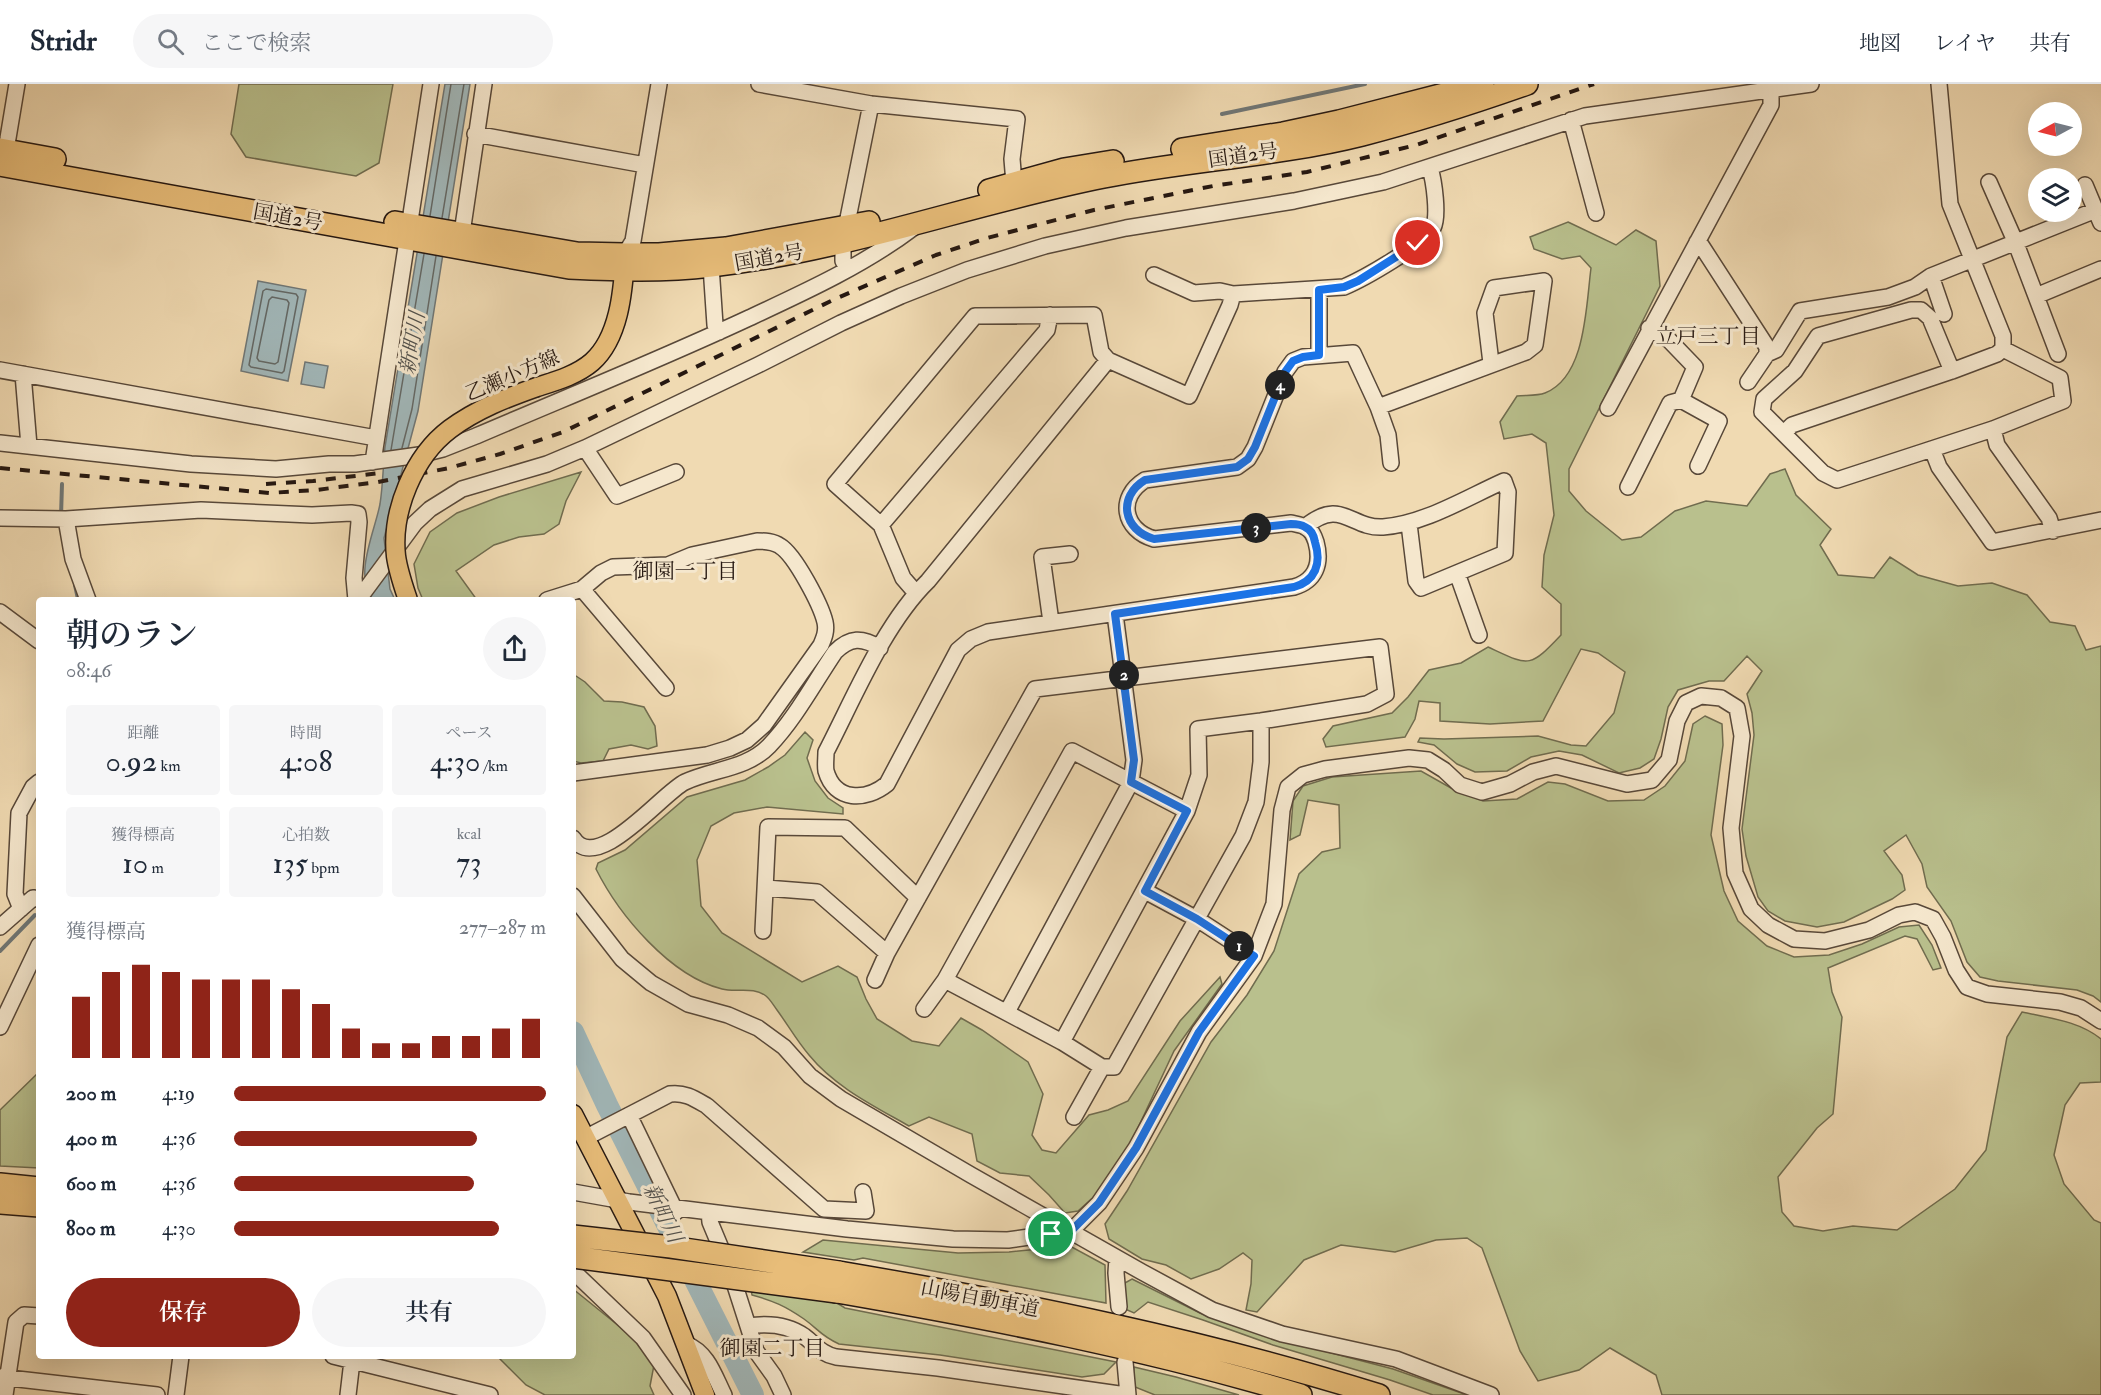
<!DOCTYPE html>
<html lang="ja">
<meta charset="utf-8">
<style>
:root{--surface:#fff;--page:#f6f6f7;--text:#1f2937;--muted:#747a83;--line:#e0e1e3;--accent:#8f2418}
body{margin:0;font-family:"IM FELL Double Pica","Noto Serif JP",serif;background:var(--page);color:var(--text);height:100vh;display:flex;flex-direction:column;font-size:22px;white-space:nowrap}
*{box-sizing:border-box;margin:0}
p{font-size:20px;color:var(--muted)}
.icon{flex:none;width:33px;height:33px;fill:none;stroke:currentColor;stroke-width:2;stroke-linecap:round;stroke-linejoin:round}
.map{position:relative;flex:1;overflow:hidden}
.sheet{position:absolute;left:36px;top:513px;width:540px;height:762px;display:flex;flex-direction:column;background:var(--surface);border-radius:6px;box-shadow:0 6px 24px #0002}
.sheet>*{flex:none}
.needle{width:39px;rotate:263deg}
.controls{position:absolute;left:2028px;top:18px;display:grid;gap:12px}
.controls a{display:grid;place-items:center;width:54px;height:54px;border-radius:50%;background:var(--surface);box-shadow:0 6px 24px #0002;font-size:30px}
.pin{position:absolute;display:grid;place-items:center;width:51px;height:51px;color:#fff;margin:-26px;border:3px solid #fff;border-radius:50%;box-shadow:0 2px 6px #0007}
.km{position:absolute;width:30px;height:30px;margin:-15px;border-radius:50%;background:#222;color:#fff;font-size:16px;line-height:30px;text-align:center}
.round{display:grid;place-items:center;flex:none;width:63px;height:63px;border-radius:32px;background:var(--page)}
.overview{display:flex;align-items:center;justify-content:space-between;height:102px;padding:0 30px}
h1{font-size:33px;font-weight:600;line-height:45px}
.figures{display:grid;grid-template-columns:repeat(3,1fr);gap:9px;height:102px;padding:6px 30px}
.figures div{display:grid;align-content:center;border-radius:6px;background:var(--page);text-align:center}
.figures b{font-size:30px;font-weight:600}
.figures small{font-size:16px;font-weight:400}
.figures p{font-size:16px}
.chart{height:168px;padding:12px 30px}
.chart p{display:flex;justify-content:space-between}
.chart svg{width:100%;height:108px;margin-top:6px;stroke:var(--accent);stroke-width:6}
.cta{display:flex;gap:12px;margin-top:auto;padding:12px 30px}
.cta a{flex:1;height:69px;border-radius:36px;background:var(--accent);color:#fff;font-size:24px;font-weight:600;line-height:69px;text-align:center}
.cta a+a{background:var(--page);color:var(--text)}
ul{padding:0 30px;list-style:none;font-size:20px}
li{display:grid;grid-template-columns:96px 72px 1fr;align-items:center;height:45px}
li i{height:15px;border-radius:8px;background:var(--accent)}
header{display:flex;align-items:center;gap:36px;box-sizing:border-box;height:84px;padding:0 30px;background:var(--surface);border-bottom:2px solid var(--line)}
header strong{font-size:28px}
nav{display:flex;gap:33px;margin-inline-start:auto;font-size:21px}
.search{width:420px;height:54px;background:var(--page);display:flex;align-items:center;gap:15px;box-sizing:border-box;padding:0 21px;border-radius:33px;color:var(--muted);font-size:22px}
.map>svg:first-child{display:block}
.green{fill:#b9c08d;stroke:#706c4f;stroke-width:1.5}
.water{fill:#a1b7b9;stroke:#707776;stroke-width:1.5}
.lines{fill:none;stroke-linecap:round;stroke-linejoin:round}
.shore{stroke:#646865;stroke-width:1.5}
.stream{stroke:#707776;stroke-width:4}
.river{stroke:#a1b7b9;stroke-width:22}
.minor-casing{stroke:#584839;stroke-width:18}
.major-casing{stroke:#261811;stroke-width:21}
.highway-casing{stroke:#261811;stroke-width:24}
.minor{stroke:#f5e7cd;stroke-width:15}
.major{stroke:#e8bd79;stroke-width:18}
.highway{stroke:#e8bd79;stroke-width:21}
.rail{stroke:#261811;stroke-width:4;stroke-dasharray:10 10;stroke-linecap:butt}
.major-bridge-casing{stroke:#261811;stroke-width:21;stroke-linecap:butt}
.highway-bridge-casing{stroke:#261811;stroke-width:24;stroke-linecap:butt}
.major-bridge{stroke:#e8bd79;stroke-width:18}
.highway-bridge{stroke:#e8bd79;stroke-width:21}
.route-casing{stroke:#fff;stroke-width:12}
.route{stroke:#1a73e8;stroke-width:8}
.labels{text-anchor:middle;stroke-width:6;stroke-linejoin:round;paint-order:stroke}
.street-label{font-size:20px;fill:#261811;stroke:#f5e7cd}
.neighbourhood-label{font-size:21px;fill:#261811;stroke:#f5e7cd}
.water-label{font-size:21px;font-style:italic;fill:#51504c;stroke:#f5e7cd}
</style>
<header>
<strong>Stridr</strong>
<div class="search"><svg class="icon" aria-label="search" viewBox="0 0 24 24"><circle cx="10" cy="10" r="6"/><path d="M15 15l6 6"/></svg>ここで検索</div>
<nav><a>地図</a><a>レイヤ</a><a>共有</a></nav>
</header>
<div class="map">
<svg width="2101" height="1311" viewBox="0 0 2101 1311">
<rect width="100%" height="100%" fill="#f0dab2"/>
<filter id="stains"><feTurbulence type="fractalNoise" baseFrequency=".00333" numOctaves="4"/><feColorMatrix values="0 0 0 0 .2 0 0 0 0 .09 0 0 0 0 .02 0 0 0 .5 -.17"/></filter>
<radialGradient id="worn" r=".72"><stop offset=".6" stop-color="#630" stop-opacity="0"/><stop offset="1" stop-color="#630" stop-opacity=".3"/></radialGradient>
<path class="green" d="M239,0H393L379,79L356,92L246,73L231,50Z
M1568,138L1616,161L1636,146L1656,157L1660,202L1569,385V407L1586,427L1622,456L1641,453L1675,427L1706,417L1747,422L1770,390L1785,385L1796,411L1831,445L1820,461L1838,491L1874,494L1890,473L1918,491L1958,502L1992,499L2027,511L2050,538L2075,542L2086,566L2101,562V918L2093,912L2077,906L1998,897L1980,893L1967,878L1951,837L1927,803L1922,780L1906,751L1884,767L1902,791L1905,806L1892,815L1844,838L1817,843L1785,837L1768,827L1758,813L1746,772L1742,745L1754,651L1752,629L1747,610L1762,587L1747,572L1724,597H1709L1678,606L1668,623L1661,655L1654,675L1640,684L1619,689L1582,671L1559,667L1531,673L1507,687L1475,688L1457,680L1434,661L1418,658L1420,654L1444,655L1538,652L1571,661L1586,662L1614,629L1625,588L1598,569L1581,565L1543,637L1490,640L1440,637V619L1419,617L1415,635L1405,653L1326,663L1323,655L1333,642L1392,629L1408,613L1429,586L1461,579L1488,563C1529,582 1529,585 1561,551V520L1542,503L1544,471L1554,431L1546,359L1532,350L1504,355L1500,338L1517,312C1526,311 1537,312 1545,309C1586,293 1586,222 1591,184L1580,172L1562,175L1534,165L1530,153Z
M581,388L566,417L559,440L544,450L519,453L494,461L456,487L477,516H423L418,504L414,480L430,448L457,429L499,413Z
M573,590L585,598L604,617L622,618L644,623L655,642L657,662L648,665L631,661L609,665L603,677L581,679L573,677Z
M1705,632L1722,640L1723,661L1711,751L1724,807L1738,837L1767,862L1794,873L1829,871L1862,860L1899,843L1919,841L1932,861L1941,884L1933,886L1917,855L1905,852L1828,884L1832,908L1842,933L1833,1030L1817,1044L1778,1093L1782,1128L1794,1142L1823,1147L1853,1142L1897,1146L1955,1105L1986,1066L2007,953L2022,928C2049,934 2079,937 2101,955V998L2080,999L2065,1021L2054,1071L2064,1100L2094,1136L2101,1139V1311H1662L1656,1291L1610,1264L1579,1286L1538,1297L1520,1267L1482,1164L1467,1154L1436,1156L1395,1168L1341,1161L1304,1176L1257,1228L1246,1226L1251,1200L1252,1176L1243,1169L1219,1185L1191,1195L1166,1181L1142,1175L1109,1155L1105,1140L1127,1107L1211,958L1247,911L1274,867L1299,790L1322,768L1340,764L1339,721L1308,716L1300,751L1290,756L1293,717L1303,702L1332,693L1421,687L1451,704L1483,717L1517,715L1548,698L1565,700L1608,717L1644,716L1665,702L1685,677L1693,640Z
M805,648L813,656L807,674L815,697L828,714L843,724V730L767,723L734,729L711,742L697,776L701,822L722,849L802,898L838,882L857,893L866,915L877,935L912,957L939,962L961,934L982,946L1028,978L1043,1010L1032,1051L1042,1066L1056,1069L1089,1031L1108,1026L1128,1017L1180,937L1220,893L1222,900L1174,967L1129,1063L1097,1110L1078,1127L1065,1129L1049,1111L1029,1092L1000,1089L977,1077L972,1050L929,1033L909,1042C874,1022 835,1003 809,971C797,957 788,941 777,926C774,922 770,915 766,912C753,902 736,909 722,905C670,892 619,831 596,785L598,779L625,766L687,713L745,696L768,683L785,671Z
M39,988V1084L0,1082V1026Z
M823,1156L958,1169L1009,1168L1070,1162L1105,1181L1106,1219L863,1174L854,1176L803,1168Z
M1132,1195L1200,1229L1259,1250L1393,1285L1467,1311H1433L1390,1296L1273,1261L1203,1236L1148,1218L1134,1229L1125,1225L1123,1200Z
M573,1205L635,1255L654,1281L650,1302L654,1311H545L526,1301L497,1272H573Z
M751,1206L837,1219L845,1224L1116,1278L1104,1290L1082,1293L940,1271L839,1260C821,1252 818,1245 804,1235C785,1222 774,1217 752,1211Z
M1134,1283L1176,1293L1239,1311H1155L1135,1303L1133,1297Z"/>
<path class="water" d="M445,0H470L418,327L384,454L390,505L395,516H373C353,492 375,447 380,420C383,401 383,382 385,363Z
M258,197L306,206L288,297L241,287Z
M305,278L328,282L324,304L301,300Z"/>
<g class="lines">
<path class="shore" d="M430,132L451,0
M442,134L464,0
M266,205L296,210L298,213L284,287L282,289L251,283L249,281L263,207Z
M272,213L287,216L289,219L278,278L275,280L259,277L257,274L269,216Z
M402,364L412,325L436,172
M391,366L424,170"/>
<path class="stream" d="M1222,30L1365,0
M61,432L62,400
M75,501L78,515
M0,867L35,831"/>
<path class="river" d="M573,948L607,1021L753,1311"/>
<defs>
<path id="minor" d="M759,0L871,20L1017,35L1012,75L1014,99
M1571,36L1596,129
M475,50L645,81
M6,66L17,0
M1989,98L2015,157L2058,270
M2085,101L2101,139
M462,149L484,0
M1697,158L1701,161L1767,263V270L1748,298
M625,170L633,157L659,0
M711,182L715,241L719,248
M848,185L843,177V159L871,20
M1154,191L1194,209L1220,207L1233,210L1344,203C1363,195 1423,161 1433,144C1439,132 1434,97 1430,84
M1931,192L1944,230
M1319,206V271
M2036,212L2101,185
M1649,244L1669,256L1695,283L1681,316
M1767,270L1776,266L1800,227L1888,213L1915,203L1931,192L2096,126
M1108,276L928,497C884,540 854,614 826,668C826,674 825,682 826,687C835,718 866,717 887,700L958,566L971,555L988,548L1294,503C1315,497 1322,480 1316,458C1314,452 1312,446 1305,443C1302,441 1295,440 1291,439L1154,455C1123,446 1117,413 1145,396L1237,383L1248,375L1255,363L1285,288L1293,277L1303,273L1353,269L1378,323L1388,351L1391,379
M0,286L376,354
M1952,287L1930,234L1921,226H1911L1818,252L1795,287L1764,315L1762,328L1823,389L1837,396L1993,345L2063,317L2060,294L2003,265
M23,290L29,362
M1378,323L1526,268L1535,261L1544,197L1494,204L1485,229L1491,279
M1608,324L1771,21V5
M1993,345L1997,361L2049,434L2053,447
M1784,349L1792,341L1952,287L1997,270L2003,265V252L1950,120L1939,0
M0,359L191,380L276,385L329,380H355L419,371L443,365L476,352C567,313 659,276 749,234C805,208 864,181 913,144
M585,364L617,412L676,388
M1932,365L1939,383L1992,458L2101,436
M373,378L431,0
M1628,403L1670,319L1681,316L1719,337L1698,382
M0,434L66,435L201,426L312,431L351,429L358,430L359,438L354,494L356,516
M66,435L73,475L88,516
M881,441L1047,246L1050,231
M1305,443C1341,413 1351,445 1383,443C1424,440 1466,414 1504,397L1508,408L1505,469L1421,504L1416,497L1409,440
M1457,489L1479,551
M916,509L903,494L881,441L835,400L975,232L1094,231L1101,268L1108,276L1189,312L1230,221L1233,210
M358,516L415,439L430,425L462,405L547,380L585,364L758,281L841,239L901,212L967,186L1045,162L1126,144L1294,117L1383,98L1585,32L1811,0
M547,516L582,505
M0,528L39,557
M1051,538L1042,473L1070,470
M573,689L707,671L730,664L747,656L764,641L821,561C824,554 827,547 825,538C821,521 795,471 780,462C773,457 765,457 757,457L692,471L668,481L613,483L601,489L582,505L666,604
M573,754C597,792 663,708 685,698C713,685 747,685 769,662C795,635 814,599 835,568C850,553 862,553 880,564
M766,804L817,808L887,869
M1145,807L1197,835L1254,872
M573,812L622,875L651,899L688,920L728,931L758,944L784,963L810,992L841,1015L971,1091L1142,1188L1212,1226L1282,1250L1396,1275L1491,1311
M21,825L15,810L19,729L33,703L39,698
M0,843L33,814L39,815
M763,847L768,743L845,744L918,814
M875,896L887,869L1035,605L1380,563L1386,610L1367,620L1261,637L1198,645L1199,691L1187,727L1062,958
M945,896L1062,958L1102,983H1114L1243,752L1256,718L1261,678V637
M924,925L945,896L1072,667L1187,727
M1007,928L1131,698L1134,676L1115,530
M0,943L39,861
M629,1031L676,1128
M1074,1033L1102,983
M585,1054L670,1010C685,1008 695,1015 707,1022L824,1125L866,1127L863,1108
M573,1108L629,1118L847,1145L953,1155L1008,1156L1071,1147L1099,1119L1136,1064L1199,948L1254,872L1274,820L1282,726L1288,703L1303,691L1325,685L1409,674L1428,676L1444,686L1460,701L1482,708L1510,700L1533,688L1556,682L1627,700L1652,696L1669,676L1677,637L1686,619L1701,612L1721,614L1737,624L1742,652L1731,744L1735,789L1751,825L1768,841L1794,855L1825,857L1869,846L1899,831L1915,828L1933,835L1943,853L1956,886L1967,903L1987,910L2060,918L2081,924L2101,937
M709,1128L710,1138L730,1186L756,1267L774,1292L783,1311
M1117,1174L1116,1189L1119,1223
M573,1187L643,1254L683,1311
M748,1242C768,1239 787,1240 804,1252C816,1261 821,1270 836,1273L938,1284L1126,1311
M686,1260C708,1269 714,1291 724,1311
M333,1272L490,1311
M1125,1278L1128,1311
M0,1293L157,1311
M5,1311L16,1238L24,1231L39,1232
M176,1311L181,1272
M348,1311L352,1277"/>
<path id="major" d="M537,303C556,297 577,291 592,278C619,254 623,208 625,174
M573,1030L667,1212L705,1311"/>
<path id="highway" d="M0,65L55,75
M1182,65L1283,49L1339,37L1483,0
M0,81L569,184C616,186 664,188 711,182C846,167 972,119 1104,93C1190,76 1278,72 1362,51C1417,37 1473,19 1527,0
M989,106L1064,85L1113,77
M395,138L577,169L625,170H659L726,164L869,138
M0,1100L39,1104
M0,1119L39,1122
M839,1188C1021,1219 1203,1256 1379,1311
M837,1208C993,1235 1148,1265 1301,1311"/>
</defs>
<use href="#minor" class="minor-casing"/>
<use href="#major" class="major-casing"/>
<use href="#highway" class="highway-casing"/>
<use href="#minor" class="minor"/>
<use href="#major" class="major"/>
<use href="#highway" class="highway"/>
<path class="rail" d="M0,384L269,409L316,406L378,398L449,384L500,370L563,348L835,215L936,171L987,154L1094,126L1213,102L1307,88L1416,61L1594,0
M266,400L313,397L380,389"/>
<defs>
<path id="major-bridge" d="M408,516C403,501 398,487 396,472C391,427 414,372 450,345C477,325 506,314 537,303"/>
<path id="highway-bridge" d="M573,1152L671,1163L839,1188
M573,1173L837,1208"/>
</defs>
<use href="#major-bridge" class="major-bridge-casing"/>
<use href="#highway-bridge" class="highway-bridge-casing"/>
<use href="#major-bridge" class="major-bridge"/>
<use href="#highway-bridge" class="highway-bridge"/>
</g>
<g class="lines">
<defs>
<path id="route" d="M1051,1150L1071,1147L1099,1119L1136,1064L1199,948L1254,872L1197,835L1145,807L1187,727L1131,698L1134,676L1115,530L1294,503C1315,497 1322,480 1315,458C1314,452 1312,446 1305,443C1302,441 1295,440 1291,440L1154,455C1123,446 1117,413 1145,396L1237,383L1248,375L1255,363L1285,288L1293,277L1303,273L1319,271V206L1344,203L1358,197L1418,159"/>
</defs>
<use href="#route" class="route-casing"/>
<use href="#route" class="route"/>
</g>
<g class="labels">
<g class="street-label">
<text transform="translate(1243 71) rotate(-8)" y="7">国道2号</text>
<text transform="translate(288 133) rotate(10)" y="7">国道2号</text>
<text transform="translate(769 173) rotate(-10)" y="7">国道2号</text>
<text transform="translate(512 291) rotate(-23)" y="7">乙瀬小方線</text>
<text transform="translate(980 1214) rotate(11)" y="7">山陽自動車道</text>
</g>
<g class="neighbourhood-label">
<text x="1708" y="259">立戸三丁目</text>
<text x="685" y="494">御園一丁目</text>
<text x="772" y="1271">御園二丁目</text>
</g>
<g class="water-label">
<text transform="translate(412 259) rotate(-80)" y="7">新町川</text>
<text transform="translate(663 1129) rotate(64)" y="7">新町川</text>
</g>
</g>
<rect width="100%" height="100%" filter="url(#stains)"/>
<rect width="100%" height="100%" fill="url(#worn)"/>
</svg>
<div class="controls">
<a><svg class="needle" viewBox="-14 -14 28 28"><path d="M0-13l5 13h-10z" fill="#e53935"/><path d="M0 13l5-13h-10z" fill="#747a83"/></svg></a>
<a><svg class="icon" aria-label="layers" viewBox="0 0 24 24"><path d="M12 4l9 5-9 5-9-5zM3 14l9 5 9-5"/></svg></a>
</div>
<div class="pin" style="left:1051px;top:1150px;background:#1e9e55"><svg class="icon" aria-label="arrive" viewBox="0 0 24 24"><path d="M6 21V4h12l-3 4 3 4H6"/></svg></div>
<div class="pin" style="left:1418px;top:159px;background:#d93025"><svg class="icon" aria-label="check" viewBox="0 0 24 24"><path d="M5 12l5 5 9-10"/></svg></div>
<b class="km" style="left:1239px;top:862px">1</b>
<b class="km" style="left:1124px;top:591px">2</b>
<b class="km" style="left:1256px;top:444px">3</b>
<b class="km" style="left:1280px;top:301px">4</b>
<section class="sheet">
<div class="overview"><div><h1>朝のラン</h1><p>08:46</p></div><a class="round"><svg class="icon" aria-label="share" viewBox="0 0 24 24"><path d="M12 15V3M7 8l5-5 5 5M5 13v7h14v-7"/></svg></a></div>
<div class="figures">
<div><p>距離</p><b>0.92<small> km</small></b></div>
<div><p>時間</p><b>4:08</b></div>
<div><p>ペース</p><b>4:30<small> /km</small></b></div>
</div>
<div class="figures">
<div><p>獲得標高</p><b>10<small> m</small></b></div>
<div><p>心拍数</p><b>135<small> bpm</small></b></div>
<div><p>kcal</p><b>73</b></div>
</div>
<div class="chart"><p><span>獲得標高</span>277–287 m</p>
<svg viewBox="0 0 160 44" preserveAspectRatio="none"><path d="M5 44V19M15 44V9M25 44V6M35 44V9M45 44V12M55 44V12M65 44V12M75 44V16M85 44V22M95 44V32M105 44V38M115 44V38M125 44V35M135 44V35M145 44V32M155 44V28"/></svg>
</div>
<ul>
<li><b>200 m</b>4:19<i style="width:100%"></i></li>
<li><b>400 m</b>4:36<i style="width:78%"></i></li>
<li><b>600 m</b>4:36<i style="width:77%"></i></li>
<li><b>800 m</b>4:30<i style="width:85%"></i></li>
</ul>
<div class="cta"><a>保存</a><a>共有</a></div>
</section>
</div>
